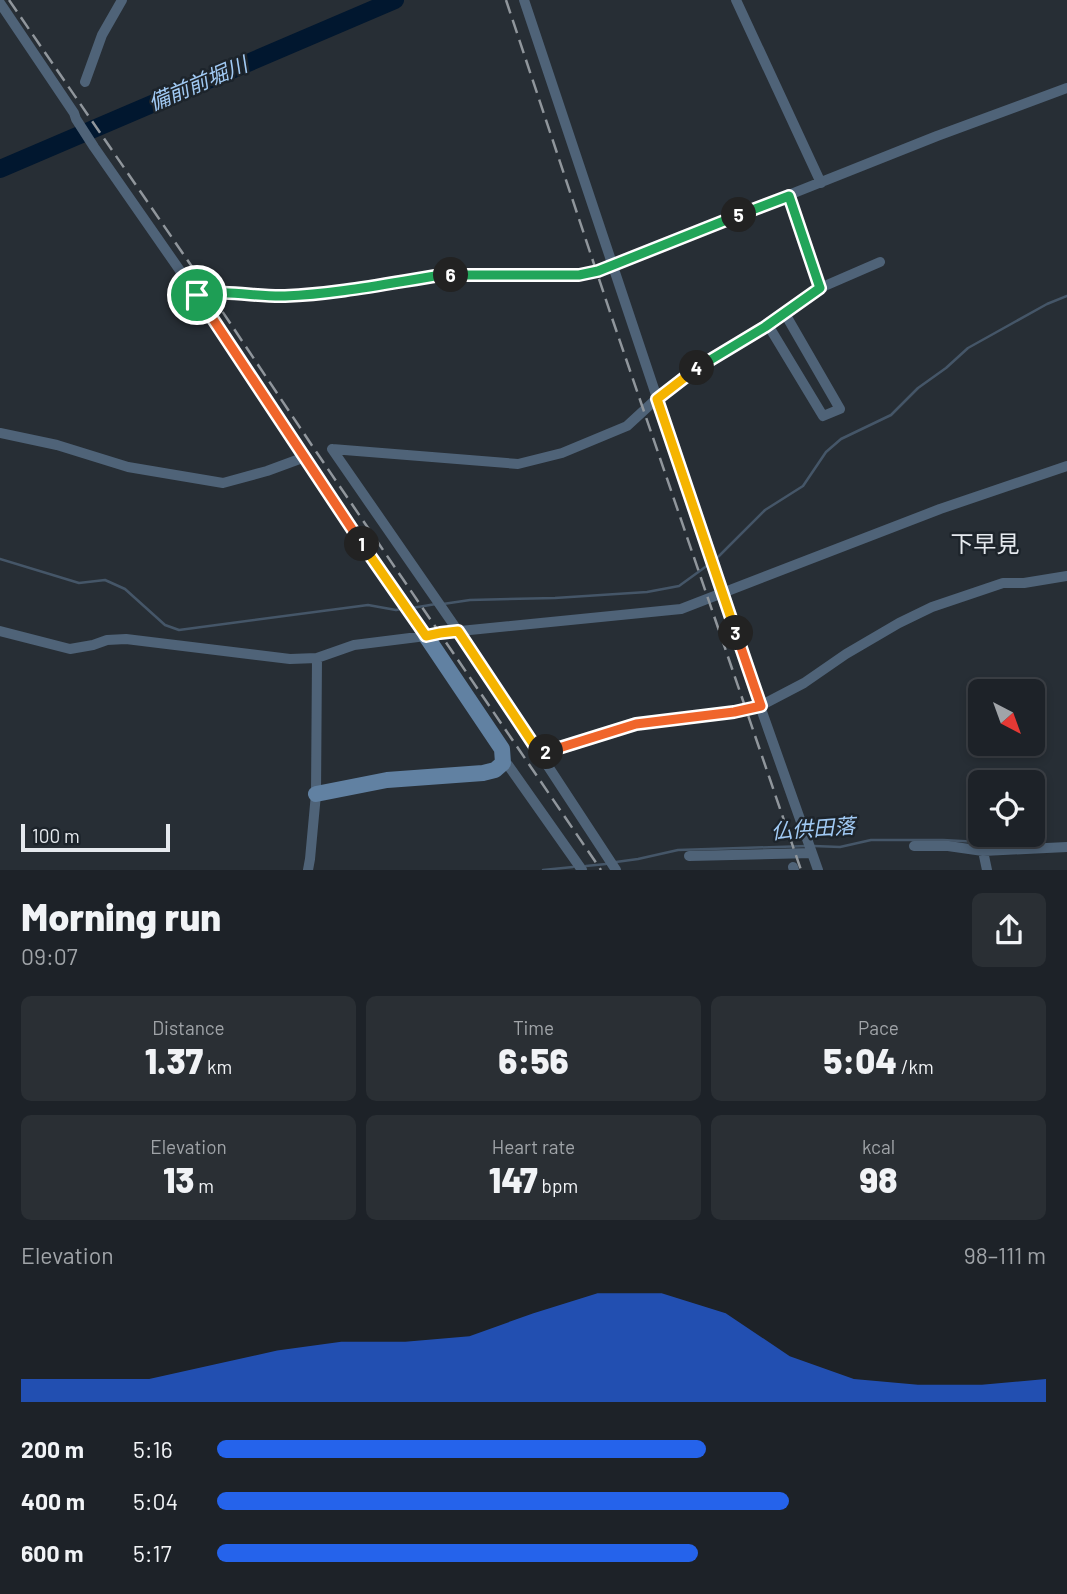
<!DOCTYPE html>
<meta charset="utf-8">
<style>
:root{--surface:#1d2228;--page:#2a2f34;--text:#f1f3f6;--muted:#a0a4a8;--line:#3b3f45;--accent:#2563eb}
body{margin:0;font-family:Barlow,"Noto Sans JP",sans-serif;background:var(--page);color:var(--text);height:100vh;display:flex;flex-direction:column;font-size:26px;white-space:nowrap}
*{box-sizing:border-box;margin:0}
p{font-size:23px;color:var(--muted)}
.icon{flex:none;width:38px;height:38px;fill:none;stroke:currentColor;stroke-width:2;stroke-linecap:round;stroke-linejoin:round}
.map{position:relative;height:870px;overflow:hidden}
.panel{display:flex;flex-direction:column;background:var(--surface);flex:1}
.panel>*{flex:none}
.needle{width:46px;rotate:139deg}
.controls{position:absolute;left:968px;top:679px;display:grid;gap:14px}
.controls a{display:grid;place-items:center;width:77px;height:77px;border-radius:10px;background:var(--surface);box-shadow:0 4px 10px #0003,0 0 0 2px var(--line);font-size:35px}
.scale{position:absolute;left:21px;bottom:18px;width:149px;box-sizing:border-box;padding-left:7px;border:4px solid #e5e9ee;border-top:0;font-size:19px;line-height:24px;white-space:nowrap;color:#e5e9ee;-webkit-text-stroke:5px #1d242b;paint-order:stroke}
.pin{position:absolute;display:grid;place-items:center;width:60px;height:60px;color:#fff;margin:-30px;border:4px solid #fff;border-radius:50%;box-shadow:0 2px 7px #0007}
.km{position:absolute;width:35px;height:35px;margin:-18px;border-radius:50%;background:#222;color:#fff;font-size:19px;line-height:35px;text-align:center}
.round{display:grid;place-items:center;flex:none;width:74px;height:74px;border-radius:10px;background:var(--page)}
.head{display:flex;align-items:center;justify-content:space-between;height:119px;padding:0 21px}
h1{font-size:38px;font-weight:800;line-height:52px}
.metrics{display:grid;grid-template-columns:repeat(3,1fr);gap:10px;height:119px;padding:7px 21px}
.metrics div{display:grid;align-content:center;border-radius:10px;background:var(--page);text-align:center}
.metrics b{font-size:35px;font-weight:800}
.metrics small{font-size:19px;font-weight:400}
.metrics p{font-size:19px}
.chart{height:196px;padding:14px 21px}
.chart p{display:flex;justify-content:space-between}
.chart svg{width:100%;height:126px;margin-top:7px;fill:var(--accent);opacity:.7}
ul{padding:0 21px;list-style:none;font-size:23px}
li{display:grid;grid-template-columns:112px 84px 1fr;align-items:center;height:52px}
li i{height:18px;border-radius:9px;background:var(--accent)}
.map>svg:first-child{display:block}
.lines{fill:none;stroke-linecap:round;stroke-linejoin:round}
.stream{stroke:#455668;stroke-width:2.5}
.river{stroke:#01172f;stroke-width:18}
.street{stroke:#4f6378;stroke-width:10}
.secondary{stroke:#6181a2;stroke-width:16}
.rail{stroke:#90969c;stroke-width:2.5;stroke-dasharray:14 7;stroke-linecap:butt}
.split-1-casing{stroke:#fff;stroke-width:14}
.split-2-casing{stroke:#fff;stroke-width:14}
.split-3-casing{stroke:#fff;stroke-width:14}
.split-4-casing{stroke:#fff;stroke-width:14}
.split-5-casing{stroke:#fff;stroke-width:14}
.split-6-casing{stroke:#fff;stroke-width:14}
.split-7-casing{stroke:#fff;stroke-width:14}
.split-1{stroke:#f0652b;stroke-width:9}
.split-2{stroke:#f5b400;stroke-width:9}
.split-3{stroke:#f0652b;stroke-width:9}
.split-4{stroke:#f5b400;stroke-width:9}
.split-5{stroke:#22a559;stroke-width:9}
.split-6{stroke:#22a559;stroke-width:9}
.split-7{stroke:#22a559;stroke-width:9}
.labels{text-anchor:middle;stroke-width:5;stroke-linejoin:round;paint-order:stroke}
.water-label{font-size:21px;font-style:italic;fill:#a1caf4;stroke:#1d242b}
.quarter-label{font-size:23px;fill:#e5e9ee;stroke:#1d242b}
</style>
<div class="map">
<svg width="1067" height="870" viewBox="0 0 1067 870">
<rect width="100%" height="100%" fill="#272e35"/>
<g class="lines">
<path class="stream" d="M0,559L79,583L105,580L125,589L165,625L179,630L368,605L396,610L401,609
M714,561L765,510L803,486L826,452L841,439L891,415L918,388L946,368L968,348L1047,304L1067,296
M443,604L470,600L555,598L647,592L679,586L708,565
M412,608L436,604
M814,846L840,847L871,840H943L1016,844
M616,862L638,859L678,850L807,846
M586,866L606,864
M543,870L573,867"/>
<path class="river" d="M0,169L395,0"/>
<path class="street" d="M524,0L760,706L818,870
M736,0L821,183
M0,3L74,113L76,119L94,147L197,295L373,561L426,636
M85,82L102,35L122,0
M820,288L880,262
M197,295L216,292L282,296L316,294L442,275H579L598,271L937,136L1067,88
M768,325L823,416L840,409L784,312
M0,433L57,445L128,467L223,483L267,471L305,457
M332,449L458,631L540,754L636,724L734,712L760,706L804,683L846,654L899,623L932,607L1003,583H1024L1067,576
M332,449L518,464L562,453L627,426L665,391L691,372L765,327L820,288L789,196
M0,631L70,649L93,645L107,640L126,639L290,659L317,658L354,645L426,636L440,633L681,609L940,509L1067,466
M540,754L616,870
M503,763L508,765L582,870
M914,846H948L983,851L1067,847
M983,851L987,870
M689,856L812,853
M793,867L794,870
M308,870L310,859L316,794L317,658"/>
<path class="secondary" d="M316,794L387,780L483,773L495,770L503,763L502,749L426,636"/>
<path class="rail" d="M9,0L210,293L315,450L601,870
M506,0L612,318L801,870"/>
</g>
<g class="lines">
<defs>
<path id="split-1" d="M197,295L362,544"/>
<path id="split-2" d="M362,544L426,636L440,633L458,631L540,754L546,752"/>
<path id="split-3" d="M546,752L636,724L734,712L761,706L736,633"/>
<path id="split-4" d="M697,368L657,399L736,633"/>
<path id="split-5" d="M697,368L765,327L820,288L789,196L739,215"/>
<path id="split-6" d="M451,275H579L598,271L739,215"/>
<path id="split-7" d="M197,295C227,289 255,297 285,296C337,294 390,283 442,275H451"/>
</defs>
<use href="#split-1" class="split-1-casing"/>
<use href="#split-2" class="split-2-casing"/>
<use href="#split-3" class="split-3-casing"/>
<use href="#split-4" class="split-4-casing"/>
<use href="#split-5" class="split-5-casing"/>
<use href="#split-6" class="split-6-casing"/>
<use href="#split-7" class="split-7-casing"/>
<use href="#split-1" class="split-1"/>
<use href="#split-2" class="split-2"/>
<use href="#split-3" class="split-3"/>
<use href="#split-4" class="split-4"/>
<use href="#split-5" class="split-5"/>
<use href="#split-6" class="split-6"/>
<use href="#split-7" class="split-7"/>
</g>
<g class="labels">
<g class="water-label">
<text transform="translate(198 84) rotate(-23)" y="7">備前前堀川</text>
<text transform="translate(813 829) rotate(-4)" y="7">仏供田落</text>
</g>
<g class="quarter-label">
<text x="985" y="552">下早見</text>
</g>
</g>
</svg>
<div class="controls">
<a><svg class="needle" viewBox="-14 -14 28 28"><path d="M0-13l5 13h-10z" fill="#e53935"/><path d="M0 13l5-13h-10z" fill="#a0a4a8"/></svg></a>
<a><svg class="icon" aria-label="locate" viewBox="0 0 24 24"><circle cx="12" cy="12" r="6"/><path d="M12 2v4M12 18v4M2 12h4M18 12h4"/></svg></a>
</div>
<div class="scale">100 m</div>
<div class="pin" style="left:197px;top:295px;background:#1e9e55"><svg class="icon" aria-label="arrive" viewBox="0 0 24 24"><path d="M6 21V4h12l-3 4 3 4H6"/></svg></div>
<b class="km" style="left:362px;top:544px">1</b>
<b class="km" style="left:546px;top:752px">2</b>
<b class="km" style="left:736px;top:633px">3</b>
<b class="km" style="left:697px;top:368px">4</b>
<b class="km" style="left:739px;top:215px">5</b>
<b class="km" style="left:451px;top:275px">6</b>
</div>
<section class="panel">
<div class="head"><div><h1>Morning run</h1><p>09:07</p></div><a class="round"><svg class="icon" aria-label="share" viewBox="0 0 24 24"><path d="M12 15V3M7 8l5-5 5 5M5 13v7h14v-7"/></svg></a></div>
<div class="metrics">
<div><p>Distance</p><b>1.37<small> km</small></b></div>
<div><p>Time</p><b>6:56</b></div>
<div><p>Pace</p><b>5:04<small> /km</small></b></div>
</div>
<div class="metrics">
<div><p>Elevation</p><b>13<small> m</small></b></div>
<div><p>Heart rate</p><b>147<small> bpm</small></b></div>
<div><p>kcal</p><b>98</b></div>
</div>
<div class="chart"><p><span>Elevation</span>98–111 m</p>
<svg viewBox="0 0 160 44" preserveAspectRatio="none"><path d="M0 44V36L10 36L20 36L30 31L40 26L50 23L60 23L70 21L80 13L90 6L100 6L110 13L120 28L130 36L140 38L150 38L160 36V44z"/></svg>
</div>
<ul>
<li><b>200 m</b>5:16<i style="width:59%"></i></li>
<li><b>400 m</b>5:04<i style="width:69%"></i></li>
<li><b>600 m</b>5:17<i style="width:58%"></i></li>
</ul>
</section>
